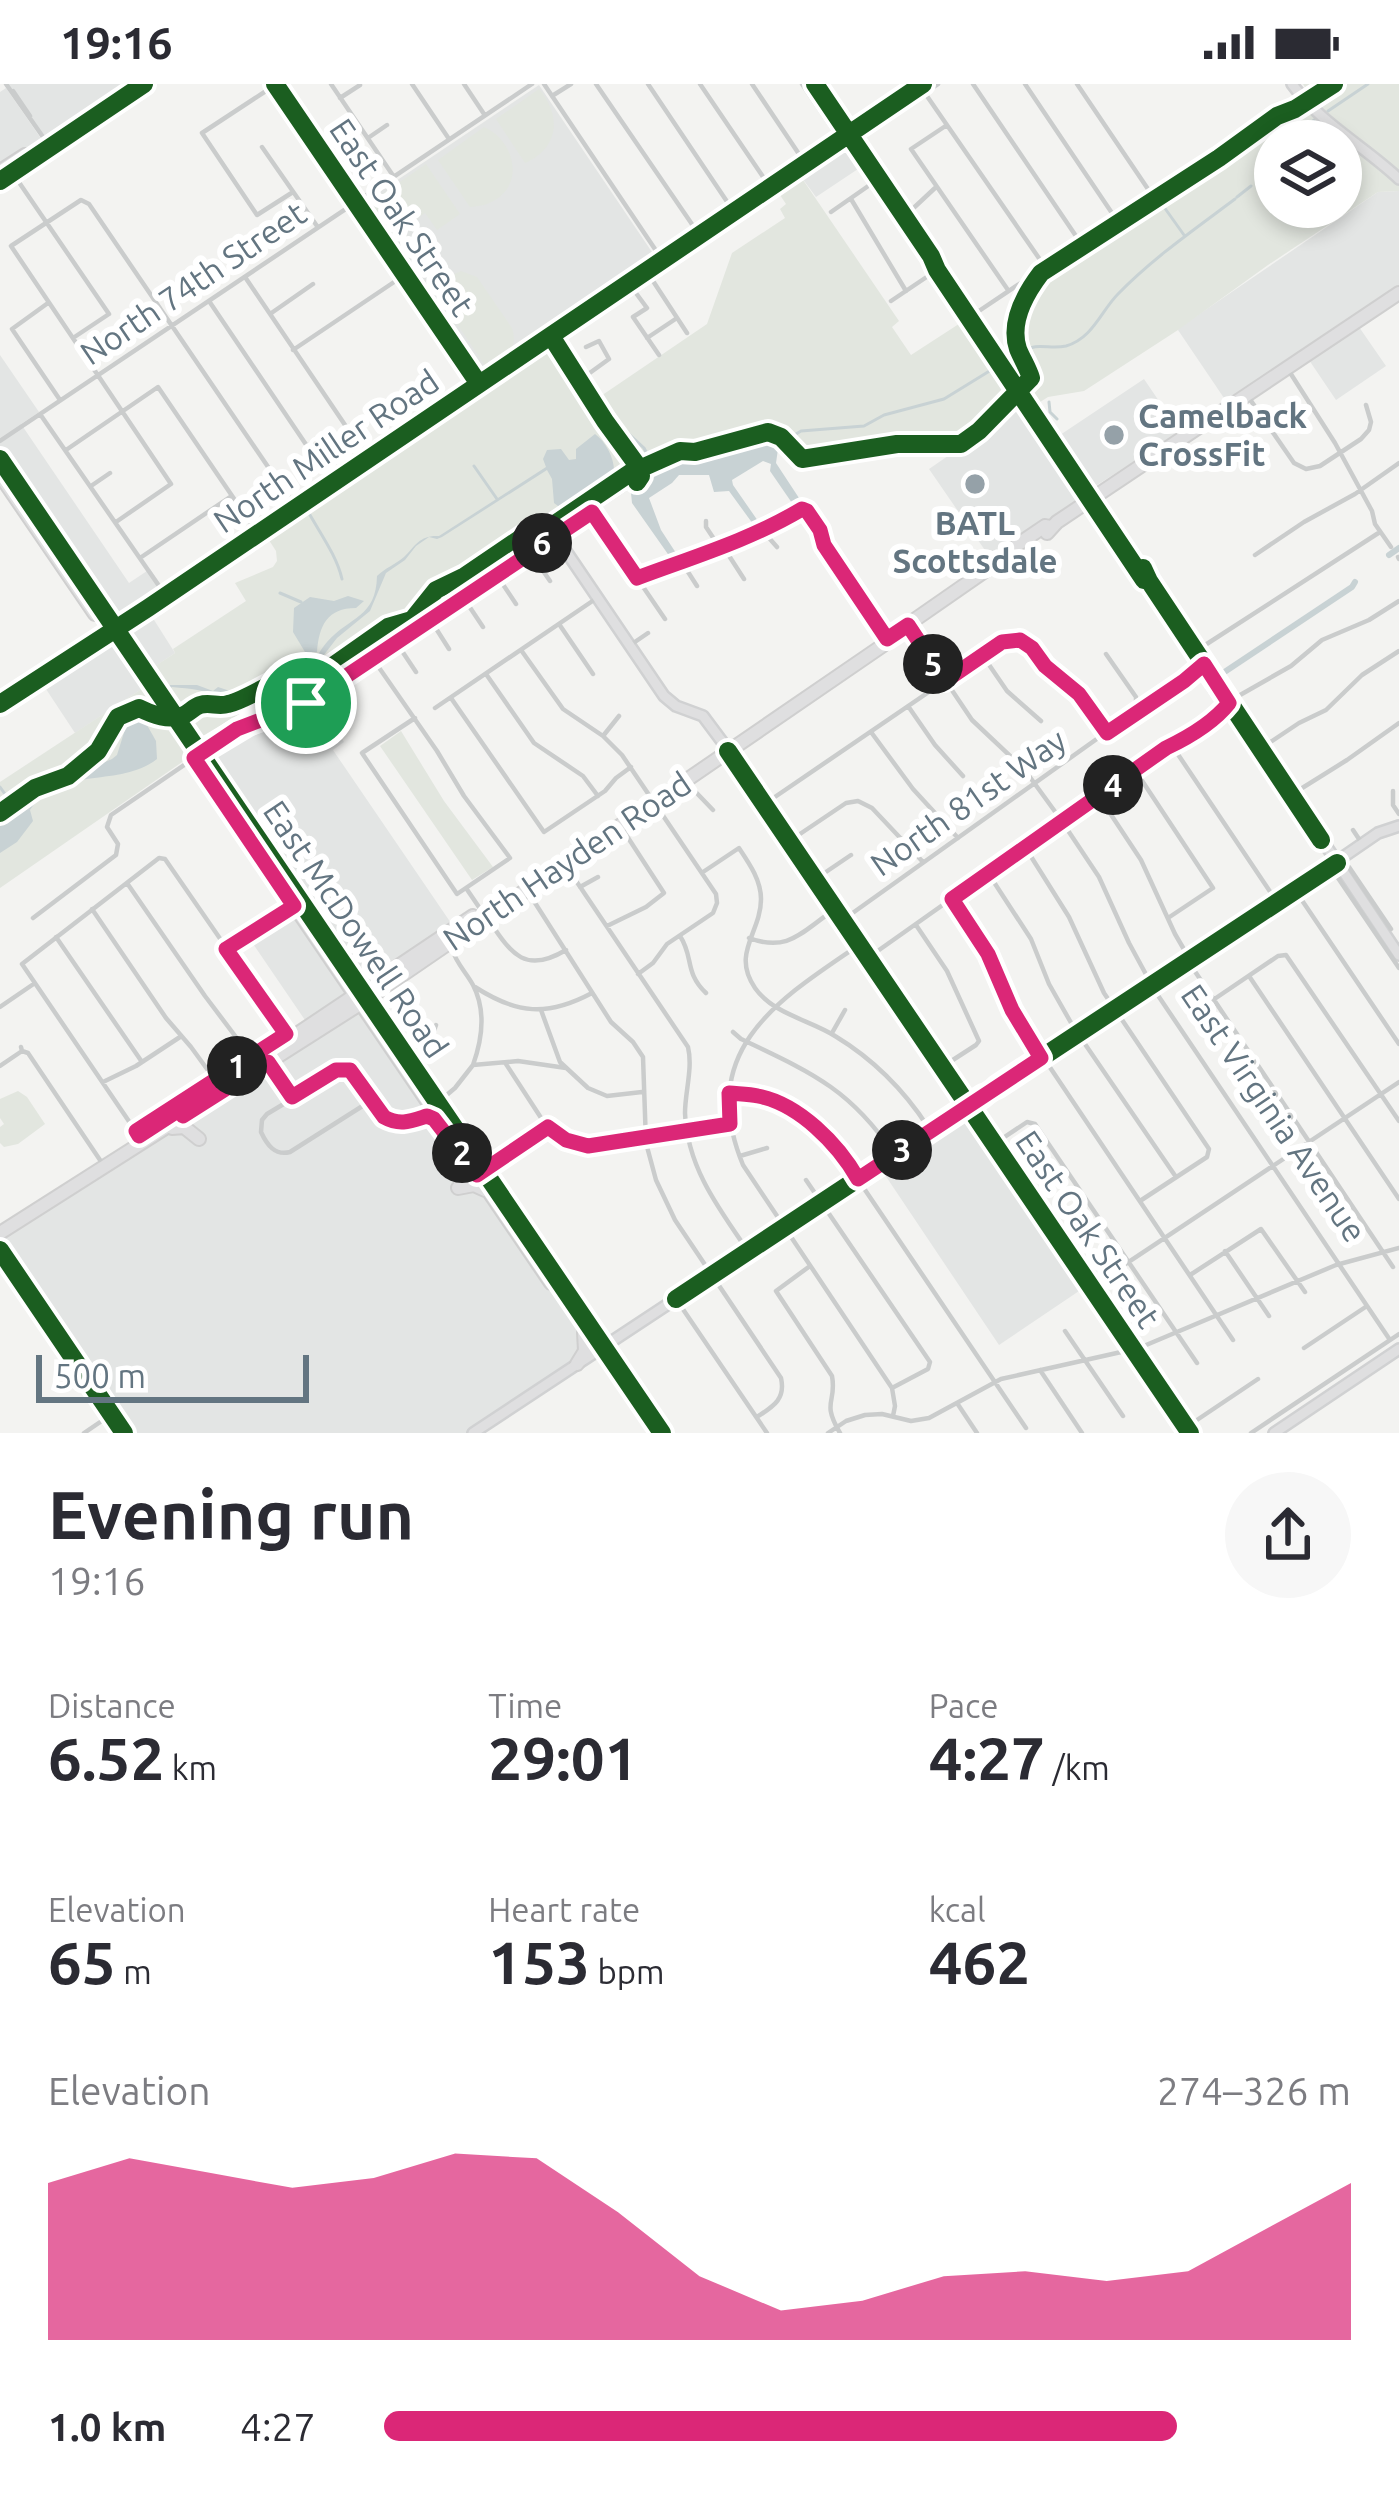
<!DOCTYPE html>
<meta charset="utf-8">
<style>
:root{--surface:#fff;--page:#f7f7f7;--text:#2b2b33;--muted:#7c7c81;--accent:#db2777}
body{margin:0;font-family:Ubuntu,sans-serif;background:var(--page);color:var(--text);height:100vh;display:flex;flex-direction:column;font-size:45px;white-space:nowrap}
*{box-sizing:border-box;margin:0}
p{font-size:39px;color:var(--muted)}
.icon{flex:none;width:66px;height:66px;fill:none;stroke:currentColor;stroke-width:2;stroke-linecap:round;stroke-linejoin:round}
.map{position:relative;height:1349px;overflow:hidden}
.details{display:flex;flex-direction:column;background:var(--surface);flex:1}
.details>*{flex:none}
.tools{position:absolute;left:1254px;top:36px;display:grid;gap:24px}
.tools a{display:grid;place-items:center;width:108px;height:108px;border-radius:50%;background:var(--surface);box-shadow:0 6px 18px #0003;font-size:60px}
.scale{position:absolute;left:36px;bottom:30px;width:273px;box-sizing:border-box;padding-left:12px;border:6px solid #637581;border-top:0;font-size:33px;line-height:42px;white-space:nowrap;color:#637581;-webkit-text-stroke:9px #fff;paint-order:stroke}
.pin{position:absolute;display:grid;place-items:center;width:102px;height:102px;color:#fff;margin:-51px;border:6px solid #fff;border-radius:50%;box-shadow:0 3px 12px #0007}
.km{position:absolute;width:60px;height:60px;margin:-30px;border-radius:50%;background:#222;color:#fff;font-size:33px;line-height:60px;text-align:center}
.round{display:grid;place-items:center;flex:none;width:126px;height:126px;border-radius:63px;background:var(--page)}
.head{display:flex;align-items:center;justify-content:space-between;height:204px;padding:0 48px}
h1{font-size:66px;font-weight:700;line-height:90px}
.metrics{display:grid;grid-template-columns:repeat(3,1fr);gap:18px;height:204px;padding:12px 48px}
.metrics div{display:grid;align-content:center}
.metrics b{font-size:60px;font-weight:700}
.metrics small{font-size:33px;font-weight:400}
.metrics p{font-size:33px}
.chart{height:336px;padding:24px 48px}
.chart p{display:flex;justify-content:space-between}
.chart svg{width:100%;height:216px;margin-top:12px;fill:var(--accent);opacity:.7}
ul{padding:0 48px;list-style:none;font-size:39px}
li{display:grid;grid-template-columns:192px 144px 1fr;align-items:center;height:90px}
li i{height:30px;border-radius:15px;background:var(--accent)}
.status{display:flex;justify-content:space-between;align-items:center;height:84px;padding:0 60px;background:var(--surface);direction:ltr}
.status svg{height:33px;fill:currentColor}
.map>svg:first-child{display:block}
.built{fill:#e3e5e4}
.green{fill:#e2e6df;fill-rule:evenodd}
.water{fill:#c8d2d4}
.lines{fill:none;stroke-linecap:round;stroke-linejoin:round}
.stream{stroke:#c8d2d4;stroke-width:3}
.canal{stroke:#c8d2d4;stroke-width:6}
.secondary-casing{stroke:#d0d1d2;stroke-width:14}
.primary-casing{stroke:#cfcfcf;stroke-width:16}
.street{stroke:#cacccc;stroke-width:4.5}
.secondary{stroke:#dfdfe0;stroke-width:9}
.primary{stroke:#dfdfe0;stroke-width:12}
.cycleway-casing{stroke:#fff;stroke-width:26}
.cycleway{stroke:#1b5e20;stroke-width:18}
.route-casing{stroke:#fff;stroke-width:24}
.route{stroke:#db2777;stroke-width:15}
.poi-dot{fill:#95a1a8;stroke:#fff;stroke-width:4.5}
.labels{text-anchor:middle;stroke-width:12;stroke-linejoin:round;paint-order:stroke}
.street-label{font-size:33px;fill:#637581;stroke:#fff}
.poi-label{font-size:33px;font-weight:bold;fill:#637581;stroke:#fff;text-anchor:start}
</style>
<div class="status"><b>19:16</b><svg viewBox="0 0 49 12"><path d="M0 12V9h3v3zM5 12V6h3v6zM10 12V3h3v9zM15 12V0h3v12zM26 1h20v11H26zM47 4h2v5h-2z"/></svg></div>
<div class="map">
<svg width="1399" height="1349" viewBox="0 0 1399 1349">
<rect width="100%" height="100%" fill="#f3f3f1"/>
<path class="built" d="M8,0H124L45,54Z
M539,1L656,174L481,293L363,119Z
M6,4L42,56L0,83V8Z
M844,60L861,83L816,113L799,90Z
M1399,107V201L1226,317L1178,246L1179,244L1378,108Z
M1359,243L1386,282L1336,316L1309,276Z
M0,271L39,328L21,340L129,499L150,485L166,508L116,540L0,370Z
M1144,295L1180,348L1097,401L1090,400L1087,392L1057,353Z
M1022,321L1083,412L991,475L929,385Z
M149,528L175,569L148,587L122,548Z
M108,557L143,604L75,649L42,599Z
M316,616L344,658L333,666L453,842L363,899L206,670L241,647L293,628Z
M289,828H294L347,906V912L307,939L249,854Z
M359,927L580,1247L582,1268L568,1281L466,1349H129L17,1184L0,1153L189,1034L194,1036L210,1019Z
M963,1031H968L1085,1203L999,1261L881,1085Z"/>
<path class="green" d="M1303,0H1399V107L1378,108L1268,181L1178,246L1084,307L1048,313L1037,320L1004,272L1013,263L1014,243L1025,214L1031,199L1041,190L1311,14ZM1275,57H1341V123H1275Z
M539,5C562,32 559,64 525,79L496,35Z
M484,43C516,57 526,104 489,119C487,121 472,123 470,123L438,76Z
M426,80L460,130L437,146L425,129L391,153L369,119Z
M799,90L899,237L892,243L911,271L965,236L1018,314L1008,321L1005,318L999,326L953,353L900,356L801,373L785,352L769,345L692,366L679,365L644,380L595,316L707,240L732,169L785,134L780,125L786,120L776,105Z
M461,187L477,193L512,244C518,263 509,277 488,276L489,280L486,283L435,207L440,206L446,194Z
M550,259L634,390L308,612L237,640L200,661L149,586L175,569L173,565L246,517L235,499L273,483L277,477L276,467L265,450Z
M143,604L188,674L0,804V698Z
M401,647L444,717L493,783L472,796L380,662Z
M18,1007L27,1013L45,1040L18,1060L4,1063L0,1059V1043L4,1040L0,1034V1015Z"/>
<path class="water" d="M595,350C606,358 615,375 614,389C605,400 575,421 562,425L554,419L552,395L547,386L442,453L437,455L429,453L416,462L405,476L386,489L370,527L337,554L320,576L309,581C317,574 320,566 327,558C350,532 376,534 377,492C385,484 396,480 404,473C416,461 420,451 439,452L546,383L543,375L547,366L561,365L569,376L576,375V365Z
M771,352L776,356L778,365L776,379L799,414L796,419H792L770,387L771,380L763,377L732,396L733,401L758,437L753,440L729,407L714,408L709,391H679L672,399L649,414L661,446L676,469L675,474L670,473L632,419L631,409L651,395L653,381C663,379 670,375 681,372C710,364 741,354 771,352Z
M348,512L364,517L356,524C327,524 319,542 317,568H305L293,548L294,524L310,513L334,517Z
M285,583L305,584L301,587L287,586L231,611L225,610L219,615C205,605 191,605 172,603L148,624L143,634L156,657L157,675C118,705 62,680 30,726L33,737L17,758L0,769V734L17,723H23L45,704L112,675L117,671L127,639C142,629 157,616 170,601H197L213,607L218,603L230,607Z"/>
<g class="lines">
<path class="stream" d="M1328,27L1368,0
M1306,47L1314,36
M1300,57L1304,49
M1237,113L1251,102
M1164,123L1184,151
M1324,126L1328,134
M1021,267C1039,258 1050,266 1066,262C1093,254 1101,227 1118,210C1153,174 1195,145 1235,115
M1004,277L1017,269
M1049,318L1050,328L1057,335
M614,340L617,339L644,364L650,376
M778,361L801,347L864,342L884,331L944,315L996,283
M474,382L497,415
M605,398L612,405
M582,413L588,421
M572,421L575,430
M310,431C322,452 337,473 342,495
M280,509L301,518
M167,607L186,632L206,629
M211,628L250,620
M0,703L15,724"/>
<path class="canal" d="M1389,471L1399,464
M1223,589L1352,503L1355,498"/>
<defs>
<path id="secondary" d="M275,0L479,300
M815,0L931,172L970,237
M1292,0C1320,39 1364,62 1399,95
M892,124L934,183
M970,233L975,236L1148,492L1149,497L1399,871
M988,266L1039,341
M555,451L664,612L676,622L703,632L744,687L1190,1349
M0,620L148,524L923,0
M0,1166L124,1349
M473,1349L1295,806L1378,749L1399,742
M1274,1349L1399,1265"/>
<path id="primary" d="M0,87L25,71
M0,97L144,0
M0,375L662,1349
M0,391L95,530
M1047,449L1057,438L1399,209
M272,789L551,1199
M300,948L473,832
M408,1039L427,1032L438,1040
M172,1044L184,1043L199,1055
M458,1104L474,1101L485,1106
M0,1149L360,920L882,562L887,555L1015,466L1017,461L1045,442L1050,443
M0,1172L12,1184
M577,1280L585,1267L584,1248"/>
</defs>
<use href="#secondary" class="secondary-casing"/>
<use href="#primary" class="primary-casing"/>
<path class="street" d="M6,0L50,63
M331,0L394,93
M412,0L449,55
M464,0L484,30
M544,0L661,174
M596,0L698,149
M648,0L732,125
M700,0L770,103
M752,0L805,79
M802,0L834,47
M973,0L1080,158
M1025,0L1116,135
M920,2L1043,180
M272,3L202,49L257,131L293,108
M13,7L30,32
M924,9L938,0
M552,12L571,0
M340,14L360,1
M947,41L911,65L1008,206
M368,54L387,41
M262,63L317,142
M14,91L109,230L73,254
M851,115L906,207
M831,128L874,98
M905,132L935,104
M245,193L366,372
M653,197L687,249
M630,201L647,224L633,233L659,271
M209,217L330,396
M891,217L937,186
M48,219L12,245L60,316
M270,230L313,200
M970,233L1152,111L1077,0
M647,254L677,234
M293,266L403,192
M1289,287L1335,359L1372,427L1375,440L1391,463
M580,296L609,275L599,257L586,263
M1247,311L1294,379L1306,385L1320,382L1361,355L1369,346L1371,338L1366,321
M40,330L166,512
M0,357L532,0
M66,366L158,303L258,450
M91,402L110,389
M592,428L665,535
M706,437V443L720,464
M116,438L171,400L11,162L81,116L89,120L294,421
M762,446L777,463
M724,464L744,495
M530,468L550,497
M1255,471L1304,438L1355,410L1399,379
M1398,473L1399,475
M140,474L230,413
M681,477L697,502
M496,490L516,520
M637,494L699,470L724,464L805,426L820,446L824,461L887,555
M463,513L483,543
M430,535L449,565
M559,540L593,590
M908,541L972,636L1024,685L1059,733L1099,793L1129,859L1155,907L1390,1256
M1018,555L1028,561L1045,582L1079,610L1107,649
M396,558L416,588
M629,562L648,549
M1199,565L1380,448
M521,566L563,625L603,652L622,671L716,810L717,819L713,829L667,860L653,879L638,890
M1106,570L1136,613V627
M983,572L1007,607L1041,637
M373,575L437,667L464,712L510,774L457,810L362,669L415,634
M486,590L534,659L583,692L598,712
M1180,597L1181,593L1203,580
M1208,605L1315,765
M451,614L544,748L605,707L616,694L631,683
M908,622L935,661L963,692
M435,624L594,516
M871,648L913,705L958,754
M603,652L619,632
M1171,660L1275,815
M1172,660L1219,623L1291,582L1322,556L1369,536L1399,517
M1263,663L1299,639L1326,626L1362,591L1399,567
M1135,686L1213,804L1168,834
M689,701L713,726
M1393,707V721L1399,730
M1098,711L1141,776L1175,850L1189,874
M1291,711L1347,676L1399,639
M769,717L1002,558L1018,555
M858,717L872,724L923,778
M1353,746L1363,761
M791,756L846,719L858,717
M1025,763L1069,833L1104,909L1209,1065L1207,1073L1140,1117
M560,773L688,963C693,984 685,1008 685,1029C687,1083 719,1125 748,1167
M1349,783L1391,845
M703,788L739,764C749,779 761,796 761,815C761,849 731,869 755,904C773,930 810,936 835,952C873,975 904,1006 928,1043
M988,789L1031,855L1049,900L1074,944L1176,1093
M1336,791L1399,884
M820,792L851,771
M127,799L205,912L251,973
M580,803L598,793
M466,804L483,829
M1295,806L1399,960
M530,811L611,938L633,958L643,973L646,1059L656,1096L675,1136L781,1294C786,1316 772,1323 757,1333
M952,815L988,870L1012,925L1040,972
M92,825L166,934L191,963L215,996
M847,833L1136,627L1184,597L1204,580
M33,834L116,771L118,760L107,743L111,731L231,649L306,619L639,396L640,385L605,337L551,252
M490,838C512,871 526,890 566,866
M916,841L947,887L979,957L976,961L942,983
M607,842L646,823L664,809L623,746
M680,852C694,873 684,888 706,909
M56,853L142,978
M749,854C789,869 802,847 834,826
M859,861C776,917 696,967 743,1081L892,1304L895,1322L893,1332
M226,865L291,823
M872,871L1165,664C1187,655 1215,637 1229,619
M1188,877L1393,1183
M1249,892L1399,1115
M475,903C517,930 547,933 592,909
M1213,916L1278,872L1286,871L1399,1037
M0,923L35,899
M541,926L560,978L588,1004L607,1012L642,1008
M733,948L741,955C808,987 850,1004 893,1069
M832,949L845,926
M22,967L28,969L100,1076
M268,968L296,1011
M264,971L292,1013
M1043,973L1233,1256
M506,980L547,1043L572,1059L599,1062L730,1040
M412,981L426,969L436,941
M473,981C482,956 486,926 473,901C466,888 456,879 452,865L543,802L561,799L572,792
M0,982L22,967L21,963
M103,998L136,982L180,953
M729,1009C775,1013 805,1029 836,1063L1026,1344
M442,1015L455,1004L473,981L518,977L566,984
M372,1016L290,1068C275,1072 267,1061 261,1048L262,1036L267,1030L342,985L354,989L384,1032L390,1036L408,1039
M136,1047L286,950
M141,1055L22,880L159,774L165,775L286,950L292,953
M994,1060L1027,1038L1035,1040L1197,1279
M740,1072L767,1064
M488,1084L547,1043
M806,1096L930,1278L928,1285L892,1304
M1225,1167L1269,1232
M810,1182L776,1207L832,1292C837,1319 821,1317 840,1349
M1190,1191L1261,1145L1305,1208
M1091,1203L1399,998
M676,1215L767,1349
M1065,1247L1123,1332
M1304,1264L1367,1222
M1040,1286L1082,1349
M957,1319L977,1349
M1188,1342L1258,1295
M84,1349L109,1332
M828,1349L846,1337L865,1331L882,1330L911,1337L929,1334L1001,1295L1139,1264L1336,1181L1399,1164
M1251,1349L1399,1250"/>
<use href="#secondary" class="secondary"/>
<use href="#primary" class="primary"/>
<defs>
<path id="cycleway" d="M275,0L479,300
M815,0L931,172L937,186L1144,496L1149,497
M0,97L144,0
M551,252L605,337L640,385L641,392L637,398
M0,375L662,1349
M644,383L680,367L695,368L768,348L781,353L802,375L897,360H961L979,347L1031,294C1028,284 1022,275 1018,265C1009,238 1025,210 1041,189L1219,74L1277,32L1295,25L1334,0
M1143,484L1149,497L1321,756
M0,620L148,524L923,0
M728,667L1190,1349
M200,669L250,639L301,621L352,587
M0,729L35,704L68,692L98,667L118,633L139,624C153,631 169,637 184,631C190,628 194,623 200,621C210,618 218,623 228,620C257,613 293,579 324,588L388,543L412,536L436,506L465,492L524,452L546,446L633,387L637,386
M997,1003L1337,779
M0,1166L124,1349
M676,1215L983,1012"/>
</defs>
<use href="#cycleway" class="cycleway-casing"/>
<use href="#cycleway" class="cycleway"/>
</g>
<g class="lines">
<defs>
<path id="route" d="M802,425L807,427L820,446L824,461L887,555L908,541L945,597L1002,558L1020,556L1032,564L1045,582L1079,610L1107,649L1184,597L1204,580L1229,619C1214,638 1187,654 1166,664L952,815L988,870L1012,926L1041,974L858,1095C838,1060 799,1020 758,1012C749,1010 739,1010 729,1009L730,1040L588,1062L566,1056L548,1043L477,1091L434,1035L427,1032C411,1037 400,1042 384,1033L350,986H336L292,1013L268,978L183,1032L179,1026L139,1052L136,1047L286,950L226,865L294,822L194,674L237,645L306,619L592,428L637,494C693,473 750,456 802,425Z"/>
</defs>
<use href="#route" class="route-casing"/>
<use href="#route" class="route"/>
</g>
<g class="poi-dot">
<circle cx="1114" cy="351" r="12"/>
<circle cx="975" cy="400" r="12"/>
</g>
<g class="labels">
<g class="street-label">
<text transform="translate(402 133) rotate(56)" y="12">East Oak Street</text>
<text transform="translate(193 199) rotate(-34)" y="12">North 74th Street</text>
<text transform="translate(326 367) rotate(-34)" y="12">North Miller Road</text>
<text transform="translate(968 718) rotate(-35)" y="12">North 81st Way</text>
<text transform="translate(567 777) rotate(-34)" y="12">North Hayden Road</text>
<text transform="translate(356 845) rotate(56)" y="12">East McDowell Road</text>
<text transform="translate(1274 1029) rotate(56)" y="12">East Virginia Avenue</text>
<text transform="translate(1088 1145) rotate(56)" y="12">East Oak Street</text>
</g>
<g class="poi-label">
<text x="1138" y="344">Camelback<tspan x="1138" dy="38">CrossFit</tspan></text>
<text x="975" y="451" text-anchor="middle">BATL<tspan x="975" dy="38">Scottsdale</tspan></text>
</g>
</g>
</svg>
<div class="tools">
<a><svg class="icon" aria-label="layers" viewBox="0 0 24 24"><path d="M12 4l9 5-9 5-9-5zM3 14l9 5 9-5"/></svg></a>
</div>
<div class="scale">500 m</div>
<div class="pin" style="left:306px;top:619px;background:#1e9e55"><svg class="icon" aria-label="arrive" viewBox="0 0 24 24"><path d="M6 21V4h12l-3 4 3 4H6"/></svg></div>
<b class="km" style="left:237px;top:982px">1</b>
<b class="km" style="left:462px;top:1069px">2</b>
<b class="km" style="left:902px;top:1066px">3</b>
<b class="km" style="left:1113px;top:701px">4</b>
<b class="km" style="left:933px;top:580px">5</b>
<b class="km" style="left:542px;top:459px">6</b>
</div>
<section class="details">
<div class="head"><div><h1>Evening run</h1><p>19:16</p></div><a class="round"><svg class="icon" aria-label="share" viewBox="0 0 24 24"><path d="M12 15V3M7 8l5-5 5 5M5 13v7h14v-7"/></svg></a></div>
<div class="metrics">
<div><p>Distance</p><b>6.52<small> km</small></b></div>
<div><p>Time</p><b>29:01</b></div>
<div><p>Pace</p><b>4:27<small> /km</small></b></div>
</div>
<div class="metrics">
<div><p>Elevation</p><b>65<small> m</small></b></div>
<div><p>Heart rate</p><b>153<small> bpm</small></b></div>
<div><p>kcal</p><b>462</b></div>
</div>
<div class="chart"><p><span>Elevation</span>274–326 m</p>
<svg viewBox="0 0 160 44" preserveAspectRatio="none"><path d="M0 44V12L10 7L20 10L30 13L40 11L50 6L60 7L70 18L80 31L90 38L100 36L110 31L120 30L130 32L140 30L150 21L160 12V44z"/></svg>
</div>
<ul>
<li><b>1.0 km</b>4:27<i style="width:82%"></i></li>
</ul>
</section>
